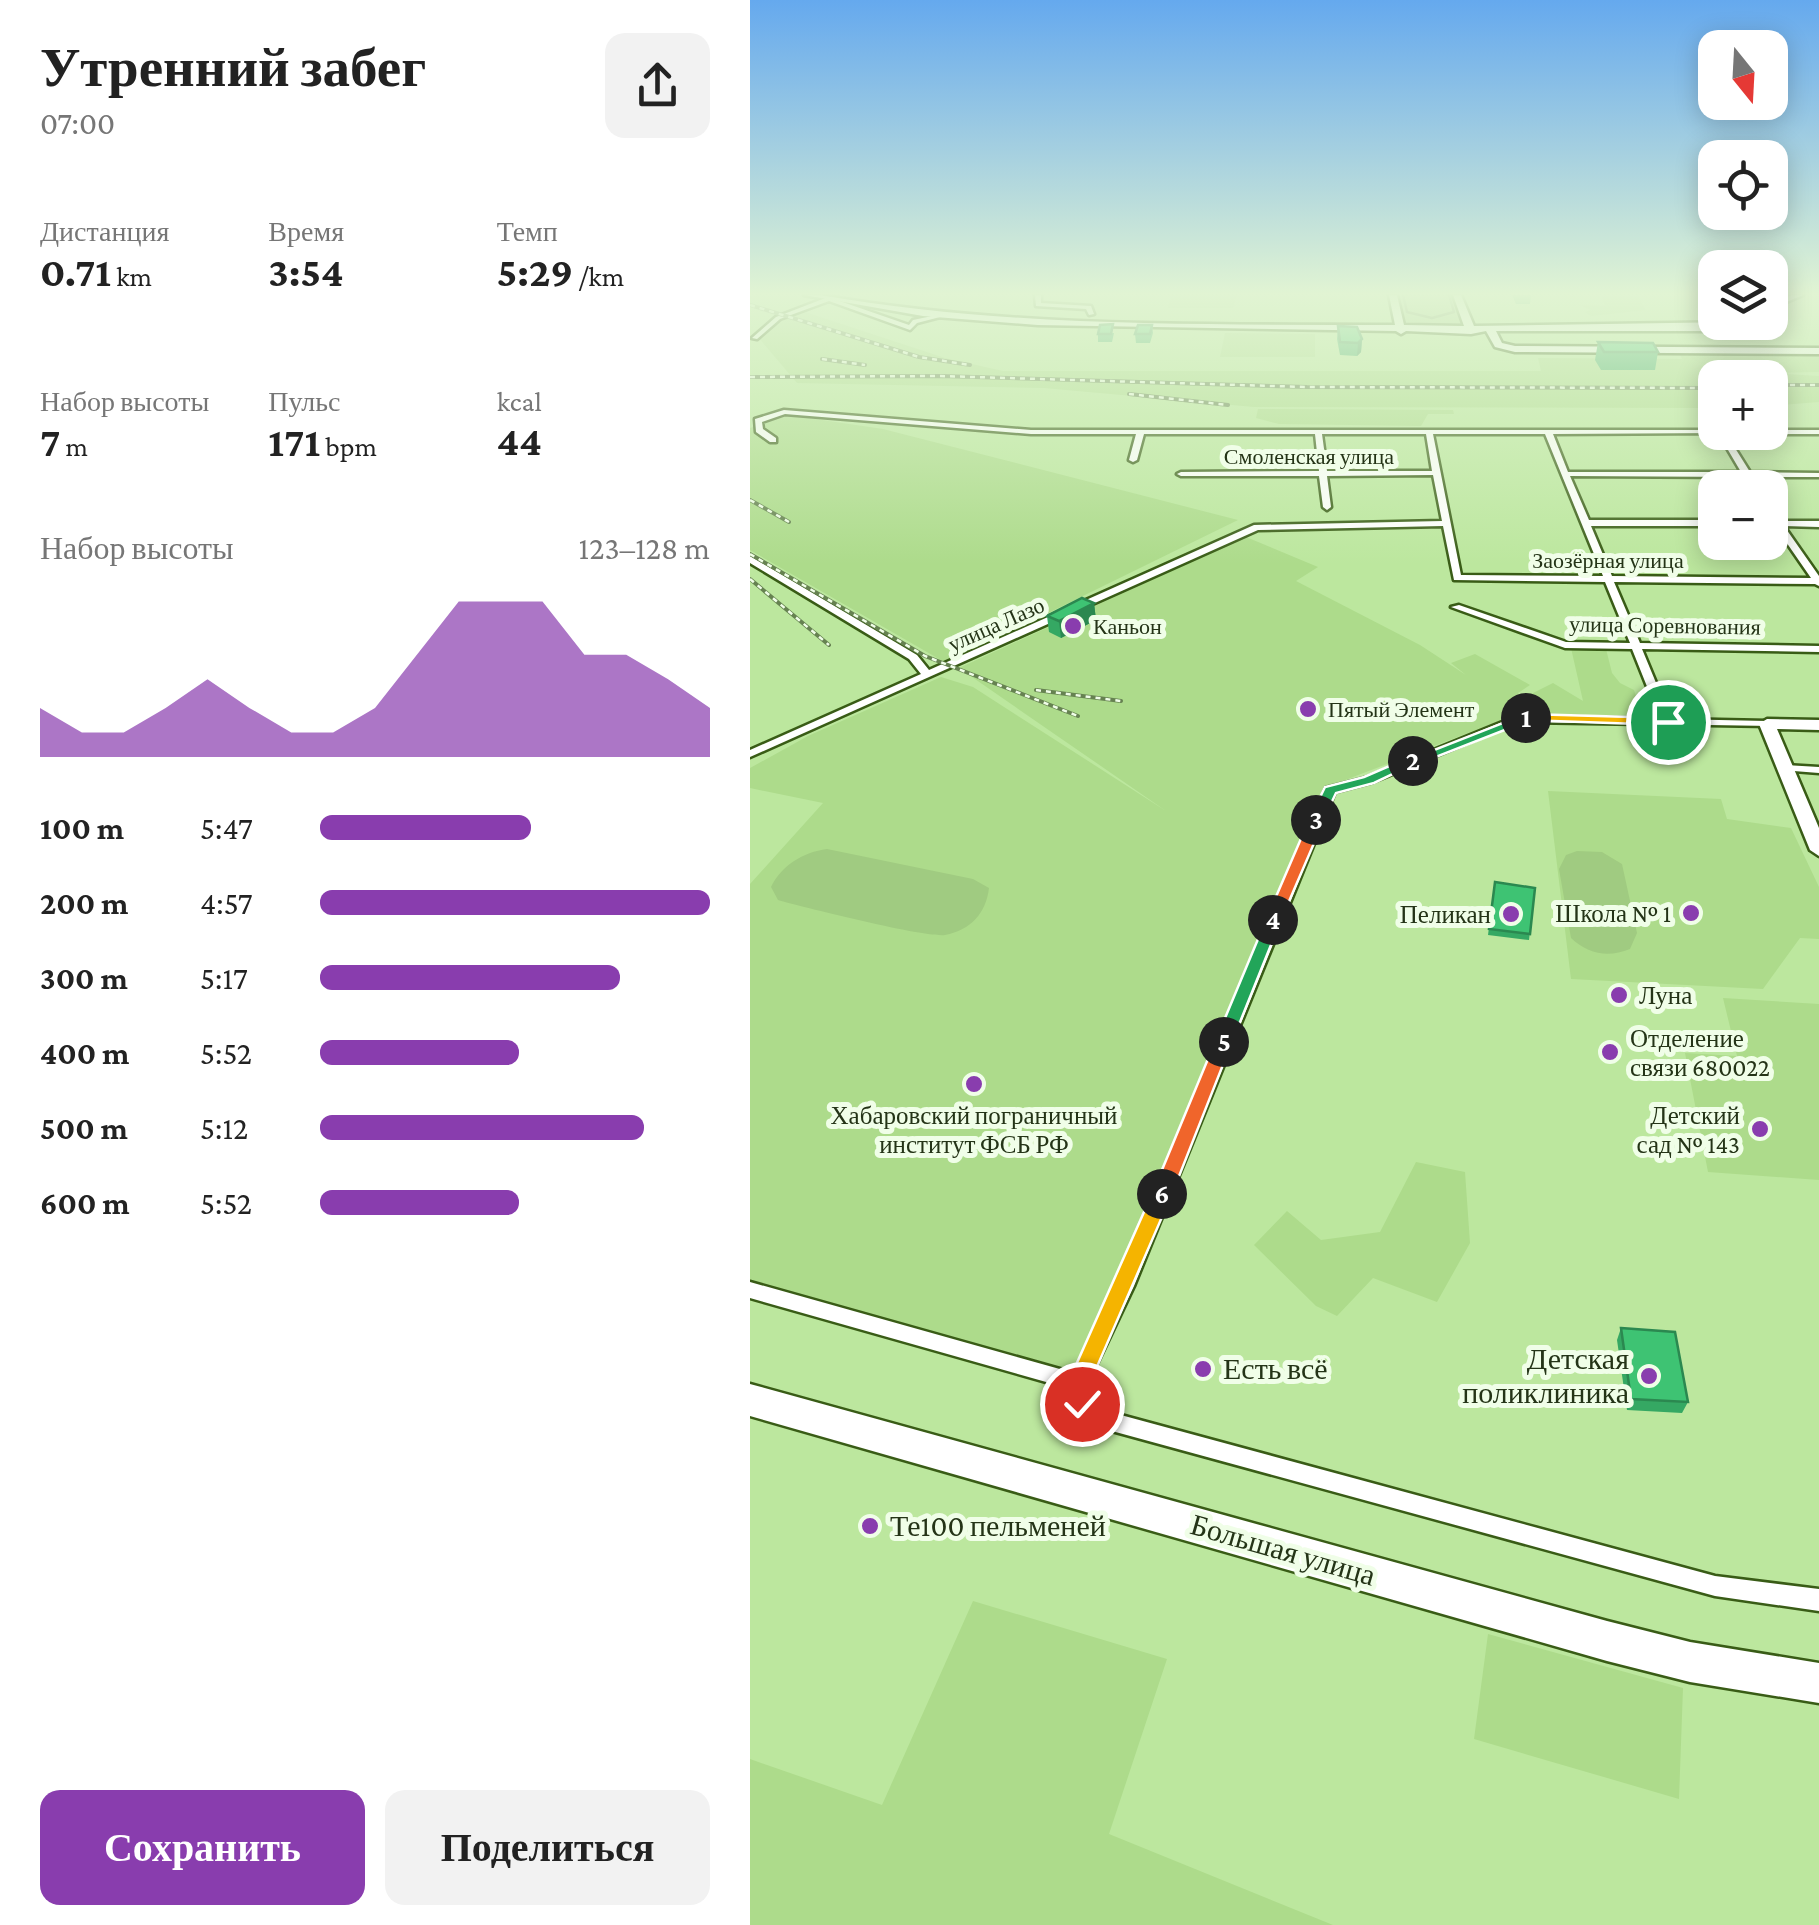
<!DOCTYPE html>
<html lang="ru">
<meta charset="utf-8">
<style>
:root{--surface:#fff;--page:#f2f2f2;--text:#222;--muted:#767676;--accent:#893dae}
body{margin:0;font-family:"Crimson Pro",serif;background:var(--page);color:var(--text);height:100vh;display:flex;flex-direction:column;font-size:38px;white-space:nowrap}
*{box-sizing:border-box;margin:0}
p{font-size:32px;color:var(--muted)}
.icon{flex:none;width:55px;height:55px;fill:none;stroke:currentColor;stroke-width:2;stroke-linecap:round;stroke-linejoin:round}
.map{position:relative;flex:1;overflow:hidden}
.drawer{display:flex;flex-direction:column;background:var(--surface);width:750px}
.drawer>*{flex:none}
.needle{width:65px;rotate:162deg}
.buttons{position:absolute;left:948px;top:30px;display:grid;gap:20px}
.buttons a{display:grid;place-items:center;width:90px;height:90px;border-radius:20px;background:var(--surface);box-shadow:0 5px 25px #0003;font-size:50px}
.pin{position:absolute;display:grid;place-items:center;width:85px;height:85px;color:#fff;margin:-42px;border:5px solid #fff;border-radius:50%;box-shadow:0 2px 10px #0007}
.km{position:absolute;width:50px;height:50px;margin:-25px;border-radius:50%;background:#222;color:#fff;font-size:28px;line-height:50px;text-align:center}
.round{display:grid;place-items:center;flex:none;width:105px;height:105px;border-radius:20px;background:var(--page)}
.headline{display:flex;align-items:center;justify-content:space-between;height:170px;padding:0 40px}
h1{font-size:55px;font-weight:700;line-height:75px}
.stats{display:grid;grid-template-columns:repeat(3,1fr);gap:15px;height:170px;padding:10px 40px}
.stats div{display:grid;align-content:center}
.stats b{font-size:42px;font-weight:700}
.stats small{font-size:28px;font-weight:400}
.stats p{font-size:28px}
.chart{height:280px;padding:20px 40px}
.chart p{display:flex;justify-content:space-between}
.chart svg{width:100%;height:180px;margin-top:10px;fill:var(--accent);opacity:.7}
.button{display:flex;gap:20px;margin-top:auto;padding:20px 40px}
.button a{flex:1;height:115px;border-radius:20px;background:var(--accent);color:#fff;font-size:40px;font-weight:700;line-height:115px;text-align:center}
.button a+a{background:var(--page);color:var(--text)}
ul{padding:0 40px;list-style:none;font-size:32px}
li{display:grid;grid-template-columns:160px 120px 1fr;align-items:center;height:75px}
li i{height:25px;border-radius:12px;background:var(--accent)}
main{display:flex;flex:1;min-height:0}
.map>svg:first-child{display:block}
.built{fill:#addb8b}
.green{fill:#a0cb81}
.lines{fill:none;stroke-linecap:round;stroke-linejoin:round}
.street-casing{stroke:#395c16;stroke-width:5}
.secondary-casing{stroke:#395c16;stroke-width:5}
.highway-casing{stroke:#395c16;stroke-width:5}
.street{fill:#fff;fill-rule:evenodd}
.secondary{fill:#fff;fill-rule:evenodd}
.highway{fill:#fff;fill-rule:evenodd}
.tram{stroke:#668251;stroke-width:2.5}
.rail-casing{stroke:#668251;stroke-width:4}
.rail{stroke:#f0fee8;stroke-width:2.5;stroke-dasharray:5;stroke-linecap:butt}
.wall{fill:#35a863}
.shaded-wall{fill:#2b8850}
.building{fill:#3ec373;stroke:#2b8850;stroke-width:2.5}
.split-1{fill:#f5b400;stroke:#fff;stroke-width:2.5}
.split-2{fill:#22a559;stroke:#fff;stroke-width:2.5}
.split-3{fill:#22a559;stroke:#fff;stroke-width:2.5}
.split-4{fill:#f0652b;stroke:#fff;stroke-width:2.5}
.split-5{fill:#22a559;stroke:#fff;stroke-width:2.5}
.split-6{fill:#f0652b;stroke:#fff;stroke-width:2.5}
.split-7{fill:#f5b400;stroke:#fff;stroke-width:2.5}
.poi-dot{fill:#893dae;stroke:#f0fee8;stroke-width:4}
.labels{text-anchor:middle;stroke-width:10;stroke-linejoin:round;paint-order:stroke}
.far-street-label{font-size:22px;fill:#243417;stroke:#f0fee8}
.far-poi-label{font-size:22px;fill:#243417;stroke:#f0fee8;text-anchor:start}
.poi-label{font-size:25px;fill:#243417;stroke:#f0fee8;text-anchor:end}
.near-poi-label{font-size:30px;fill:#243417;stroke:#f0fee8;text-anchor:start}
.near-street-label{font-size:30px;fill:#243417;stroke:#f0fee8}
</style>
<main>
<section class="drawer">
<div class="headline"><div><h1>Утренний забег</h1><p>07:00</p></div><a class="round"><svg class="icon" aria-label="share" viewBox="0 0 24 24"><path d="M12 15V3M7 8l5-5 5 5M5 13v7h14v-7"/></svg></a></div>
<div class="stats">
<div><p>Дистанция</p><b>0.71<small> km</small></b></div>
<div><p>Время</p><b>3:54</b></div>
<div><p>Темп</p><b>5:29<small> /km</small></b></div>
</div>
<div class="stats">
<div><p>Набор высоты</p><b>7<small> m</small></b></div>
<div><p>Пульс</p><b>171<small> bpm</small></b></div>
<div><p>kcal</p><b>44</b></div>
</div>
<div class="chart"><p><span>Набор высоты</span>123–128 m</p>
<svg viewBox="0 0 160 44" preserveAspectRatio="none"><path d="M0 44V32L10 38L20 38L30 32L40 25L50 32L60 38L70 38L80 32L90 19L100 6L110 6L120 6L130 19L140 19L150 25L160 32V44z"/></svg>
</div>
<ul>
<li><b>100 m</b>5:47<i style="width:54%"></i></li>
<li><b>200 m</b>4:57<i style="width:100%"></i></li>
<li><b>300 m</b>5:17<i style="width:77%"></i></li>
<li><b>400 m</b>5:52<i style="width:51%"></i></li>
<li><b>500 m</b>5:12<i style="width:83%"></i></li>
<li><b>600 m</b>5:52<i style="width:51%"></i></li>
</ul>
<div class="button"><a>Сохранить</a><a>Поделиться</a></div>
</section>
<div class="map">
<svg width="1069" height="1925" viewBox="0 0 1069 1925">
<rect width="100%" height="100%" fill="#bce79e"/>
<path class="built" d="M422,295H487L483,308H418Z
M851,296H888L896,310L841,316L835,312L840,310L830,305L855,306Z
M52,311L195,358L253,371H791L788,358L932,359L929,352L1069,354V372L1021,373L1069,376V402L1020,406V378H965V408L504,407L294,388L47,383L8,337L29,319Z
M475,333L565,334V357H470Z
M508,409L703,410L704,414H678L671,426L529,424L506,418Z
M38,415L133,429L488,520L196,663L0,550V428Z
M496,537L568,567L546,581L670,645L716,675L701,663L725,654L780,685L768,693L778,710L577,787L324,1370L0,1284V884L73,803L0,788V768L58,736L191,677L223,687L416,811L209,668Z
M821,648L856,649L862,673L870,683L884,690L893,718L791,714L782,708L779,695L803,683L833,701Z
M798,791L971,799L977,819L1041,828L1069,887V939L1050,938L1013,989L821,979Z
M973,998L1069,1004V1180L958,1172L935,1053L987,1056Z
M666,1162L715,1172L720,1243L687,1302L623,1278L587,1316L566,1306L504,1245L537,1211L571,1240L630,1232Z
M223,1601L417,1659L359,1834L583,1925H0V1759L132,1805Z
M738,1634L933,1688L929,1799L724,1739Z"/>
<path class="green" d="M650,295H702L713,326H656Z
M77,849L223,879L239,888C236,913 221,930 195,935C177,938 52,907 28,900L21,887C31,866 53,852 77,849Z
M827,851L852,852L872,864L887,933L880,949C858,958 838,954 821,938L809,869L816,855Z"/>
<g class="lines">
<defs>
<path id="street" d="M285,295H291V303L341,306L344,314L339,315L336,309L286,306Z
M78,297L159,325L163,320L187,315L190,317L167,323L160,330L79,301L30,319L7,339L2,338L26,317Z
M34,410L281,430H965V432H975L1000,472L1069,473V477H1003L1009,488H1001L994,477L820,476L839,520H965V526H841L862,576L1061,578L1025,526L1020,525V509L1030,521H1069V527L1034,526L1069,576V586L1065,584L864,582L890,643L1069,646V652L892,649L921,719L1017,721L1023,724L1021,726L768,722L623,782L585,792L384,1286L338,1383L343,1406L345,1408L965,1576L1069,1589V1611L965,1596L340,1425L327,1417L321,1389L0,1298V1282L324,1373L367,1285L576,788L615,778L767,716L910,719L882,649L815,648L701,607L709,605L816,642L880,643L855,582L704,580L693,526L508,530L0,757V750L171,674L159,659L0,563V556L167,655L179,670L504,525L692,521L683,475L577,476L581,507L577,510L573,507L569,476H431L427,474L431,472L569,471L565,434H394L387,460L383,462L379,460L386,434H281L35,414L12,422L13,429L26,438V442H20L6,432L5,419ZM572,434H676L682,471H577ZM683,434H795L853,576L711,575ZM803,434L968,433L991,472H818Z
M1020,430H1069V434H1017Z
M1035,765L1069,767V773L1031,770V766Z"/>
<path id="secondary" d="M54,295H70C260,328 453,324 645,325L639,295H647L654,325L714,326L703,295H711L724,326L985,322L969,331H746L752,343L765,346L1069,348V354L765,352L745,347L736,331L721,334L656,331L651,334L646,331L288,325L173,316Z
M1042,295H1053L1020,309V303Z
M1017,719L1069,720V730L1027,729L1069,828V856L1060,850L1009,724Z"/>
<path id="highway" d="M0,1384L857,1621L940,1642L1069,1663V1703L940,1682L857,1661L0,1416Z"/>
</defs>
<use href="#street" class="street-casing"/>
<use href="#secondary" class="secondary-casing"/>
<use href="#highway" class="highway-casing"/>
<use href="#street" class="street"/>
<use href="#secondary" class="secondary"/>
<use href="#highway" class="highway"/>
<path class="tram" d="M653,295L657,312L682,318L704,312L699,295"/>
<defs>
<path id="rail" d="M0,305L169,357L220,365
M72,359L115,365
M0,377L190,376L557,387L965,388
M1020,385H1069
M379,394L478,405
M0,500L39,522
M0,554L175,656L328,716
M0,579L79,645
M286,690L371,701"/>
</defs>
<use href="#rail" class="rail-casing"/>
<use href="#rail" class="rail"/>
</g>
<path class="wall" d="M762,295H781L780,304H766Z
M402,325L403,333L400,343H386L385,334Z
M588,326L612,339L611,352L607,356L590,355L587,339Z
M364,333L362,342H348V334Z
M848,342L908,352L905,370H851L845,360Z
M344,603L346,620L311,638L299,632L297,616Z
M745,882L785,888L779,940L738,935Z
M871,1328L938,1402L932,1413L877,1410L867,1340Z"/>
<path class="shaded-wall" d="M612,339L611,352L607,356L608,343Z
M344,603L346,620L311,638L309,621Z"/>
<path class="building" d="M363,324L361,334H348L350,325Z
M388,325H402L400,334H385Z
M588,326L607,327L612,339L608,343L590,342Z
M848,342L903,343L908,352H854Z
M332,598L344,603L309,621L297,616Z
M745,882L785,888L780,934L739,929Z
M871,1328L925,1332L938,1402L881,1399Z"/>
<linearGradient id="sky" x2="0" y2="1"><stop stop-color="#65a9ee"/><stop offset="0.52" stop-color="#e1f4d3"/><stop offset="1" stop-color="#e1f4d3" stop-opacity="0"/></linearGradient>
<rect width="1069" height="564" fill="url(#sky)"/>
<path class="split-1" d="M776,714L918,718L924,722L918,725L771,720Z"/>
<path class="split-2" d="M776,714L780,720L668,764L656,761Z"/>
<path class="split-3" d="M658,758L670,761L624,783L586,793L572,823L559,820L575,787L614,777Z"/>
<path class="split-4" d="M566,815L574,820L531,920L518,924L516,920L559,820Z"/>
<path class="split-5" d="M523,915L531,920L482,1042L480,1047H468L465,1042L516,920Z"/>
<path class="split-6" d="M474,1036L482,1042L422,1194L419,1200H405L402,1194L465,1042Z"/>
<path class="split-7" d="M412,1186L422,1194L340,1383L343,1404L332,1414L321,1404L318,1383L402,1194Z"/>
<g class="poi-dot">
<circle cx="323" cy="626" r="10"/>
<circle cx="558" cy="709" r="10"/>
<circle cx="941" cy="913" r="10"/>
<circle cx="761" cy="914" r="10"/>
<circle cx="869" cy="995" r="10"/>
<circle cx="860" cy="1052" r="10"/>
<circle cx="224" cy="1084" r="10"/>
<circle cx="1010" cy="1129" r="10"/>
<circle cx="453" cy="1369" r="10"/>
<circle cx="899" cy="1376" r="10"/>
<circle cx="120" cy="1526" r="10"/>
</g>
<g class="labels">
<g class="far-street-label">
<text x="559" y="464">Смоленская улица</text>
<text x="858" y="568">Заозёрная улица</text>
<text transform="translate(246 624) rotate(-24)" y="8">улица Лазо</text>
<text transform="translate(915 625) rotate(1)" y="8">улица Соревнования</text>
</g>
<g class="far-poi-label">
<text x="343" y="634">Каньон</text>
<text x="578" y="717">Пятый Элемент</text>
</g>
<g class="poi-label">
<text x="921" y="922">Школа № 1</text>
<text x="741" y="923">Пеликан</text>
<text x="889" y="1004" text-anchor="start">Луна</text>
<text x="880" y="1047" text-anchor="start">Отделение<tspan x="880" dy="29">связи 680022</tspan></text>
<text x="224" y="1124" text-anchor="middle">Хабаровский пограничный<tspan x="224" dy="29">институт ФСБ РФ</tspan></text>
<text x="990" y="1124">Детский<tspan x="990" dy="29">сад № 143</tspan></text>
</g>
<g class="near-poi-label">
<text x="879" y="1369" text-anchor="end">Детская<tspan x="879" dy="34">поликлиника</tspan></text>
<text x="473" y="1379">Есть всё</text>
<text x="140" y="1536">Те100 пельменей</text>
</g>
<g class="near-street-label">
<text transform="translate(533 1550) rotate(16)" y="10">Большая улица</text>
</g>
</g>
</svg>
<div class="buttons">
<a><svg class="needle" viewBox="-14 -14 28 28"><path d="M0-13l5 13h-10z" fill="#e53935"/><path d="M0 13l5-13h-10z" fill="#767676"/></svg></a>
<a><svg class="icon" aria-label="locate" viewBox="0 0 24 24"><circle cx="12" cy="12" r="6"/><path d="M12 2v4M12 18v4M2 12h4M18 12h4"/></svg></a>
<a><svg class="icon" aria-label="layers" viewBox="0 0 24 24"><path d="M12 4l9 5-9 5-9-5zM3 14l9 5 9-5"/></svg></a>
<a>+</a>
<a>−</a>
</div>
<div class="pin" style="left:918px;top:722px;background:#1e9e55"><svg class="icon" aria-label="arrive" viewBox="0 0 24 24"><path d="M6 21V4h12l-3 4 3 4H6"/></svg></div>
<div class="pin" style="left:332px;top:1404px;background:#d93025"><svg class="icon" aria-label="check" viewBox="0 0 24 24"><path d="M5 12l5 5 9-10"/></svg></div>
<b class="km" style="left:776px;top:718px">1</b>
<b class="km" style="left:663px;top:761px">2</b>
<b class="km" style="left:566px;top:820px">3</b>
<b class="km" style="left:523px;top:920px">4</b>
<b class="km" style="left:474px;top:1042px">5</b>
<b class="km" style="left:412px;top:1194px">6</b>
</div>
</main>
